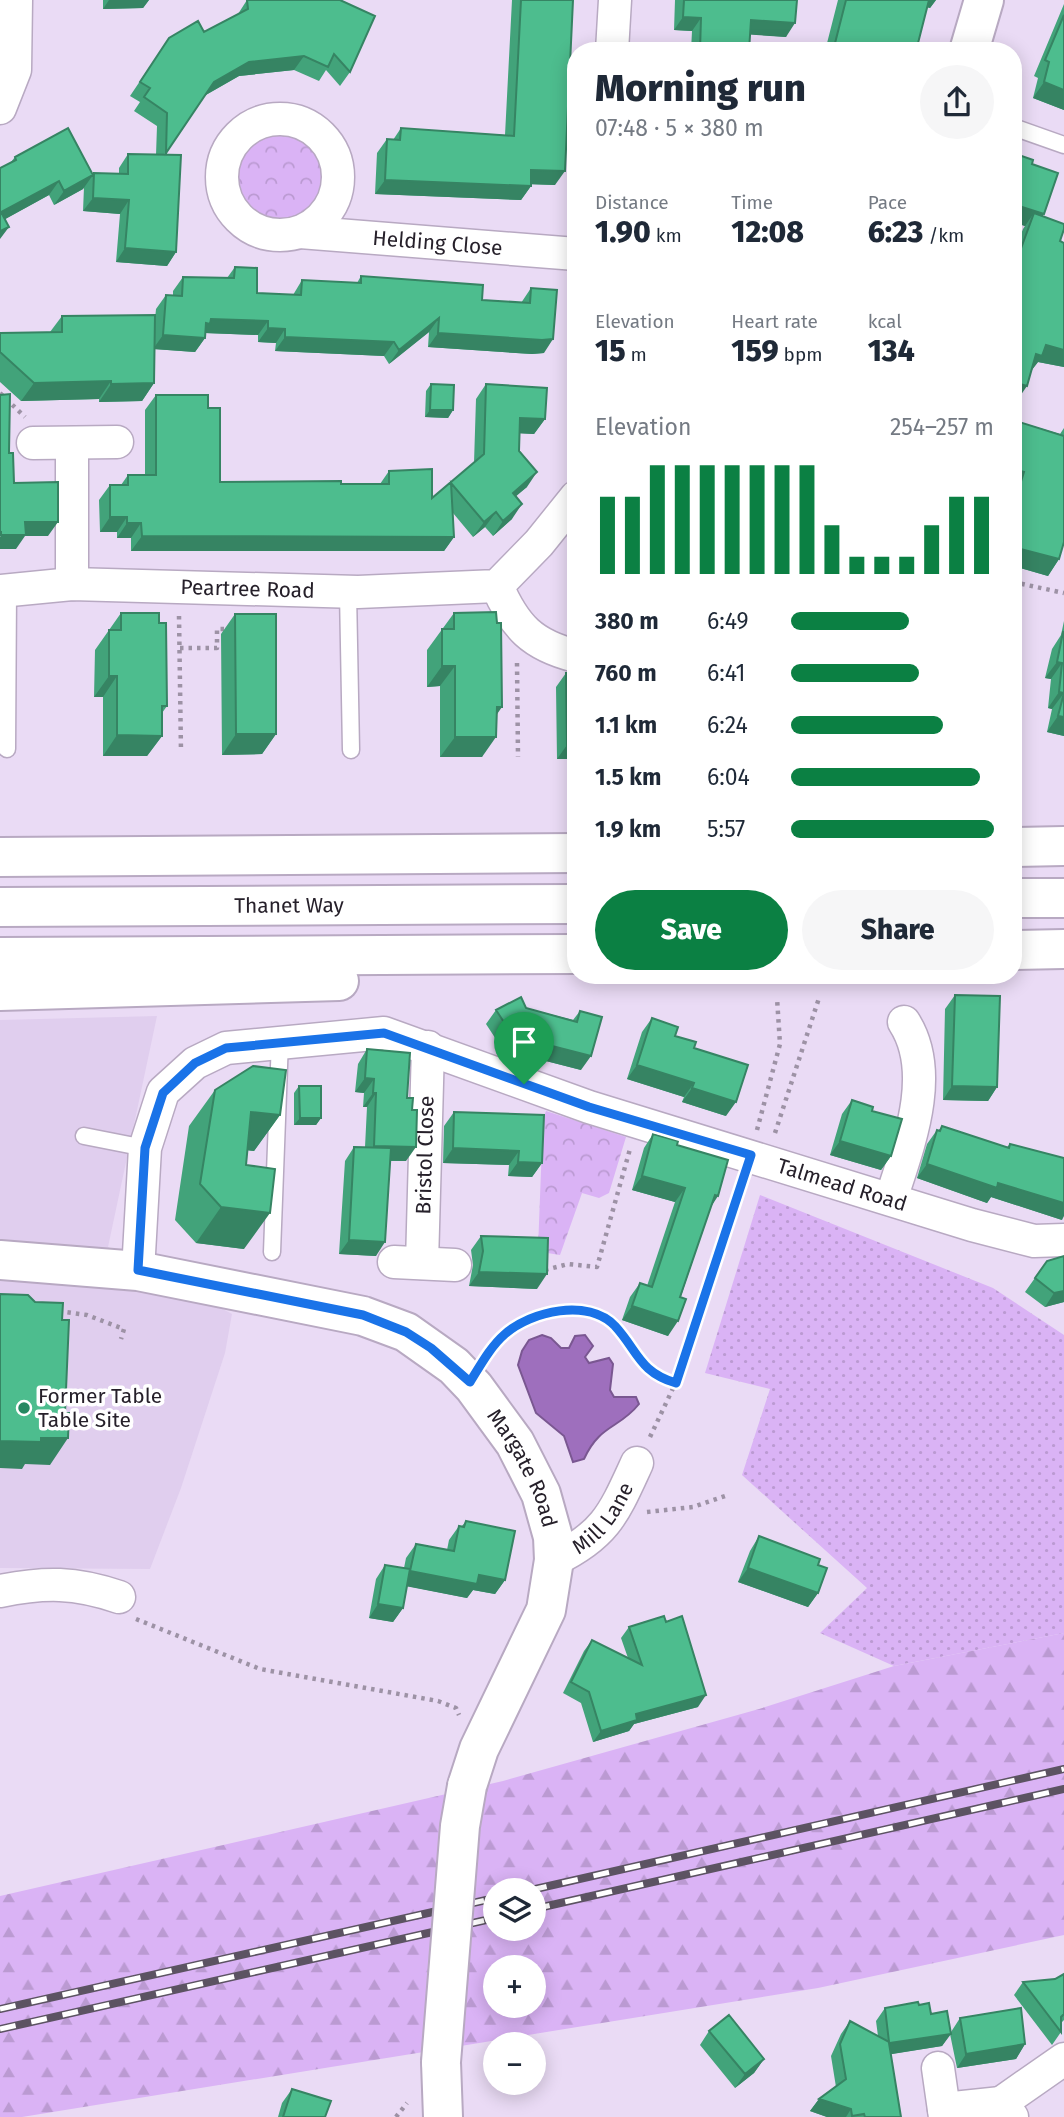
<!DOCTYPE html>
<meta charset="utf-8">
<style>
:root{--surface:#fff;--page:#f6f6f7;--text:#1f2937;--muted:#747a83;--accent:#0b8043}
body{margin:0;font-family:"Fira Sans",sans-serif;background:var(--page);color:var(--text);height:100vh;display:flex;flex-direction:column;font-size:26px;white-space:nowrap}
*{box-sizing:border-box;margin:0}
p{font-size:23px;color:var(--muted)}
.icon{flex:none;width:38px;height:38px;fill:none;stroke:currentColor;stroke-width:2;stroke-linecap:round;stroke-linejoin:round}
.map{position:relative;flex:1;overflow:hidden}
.details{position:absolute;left:567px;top:42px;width:455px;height:942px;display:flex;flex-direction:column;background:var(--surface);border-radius:28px;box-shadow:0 4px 18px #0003}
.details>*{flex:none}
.fabs{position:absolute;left:483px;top:1878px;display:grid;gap:14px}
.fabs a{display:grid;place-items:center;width:63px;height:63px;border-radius:50%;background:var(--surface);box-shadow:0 4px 18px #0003;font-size:35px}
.pin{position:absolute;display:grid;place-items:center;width:60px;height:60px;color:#fff;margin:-72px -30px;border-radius:50% 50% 50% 0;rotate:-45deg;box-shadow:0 0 7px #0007}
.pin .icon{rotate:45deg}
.round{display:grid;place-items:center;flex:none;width:74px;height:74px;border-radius:37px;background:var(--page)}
.summary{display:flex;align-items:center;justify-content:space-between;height:119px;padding:0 28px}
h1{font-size:38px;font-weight:800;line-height:52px}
.stats{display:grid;grid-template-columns:repeat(3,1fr);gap:10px;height:119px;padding:7px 28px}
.stats div{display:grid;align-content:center}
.stats b{font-size:30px;font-weight:800}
.stats small{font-size:19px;font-weight:400}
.stats p{font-size:19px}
.chart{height:196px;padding:14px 28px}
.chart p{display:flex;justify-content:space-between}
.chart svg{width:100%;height:126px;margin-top:7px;stroke:var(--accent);stroke-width:6}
.action{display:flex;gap:14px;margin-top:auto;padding:14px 28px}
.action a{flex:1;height:80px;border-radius:42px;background:var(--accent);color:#fff;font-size:28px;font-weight:800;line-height:80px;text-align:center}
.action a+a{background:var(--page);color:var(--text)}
ul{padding:0 28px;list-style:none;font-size:23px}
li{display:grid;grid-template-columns:112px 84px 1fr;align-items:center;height:52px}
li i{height:18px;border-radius:9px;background:var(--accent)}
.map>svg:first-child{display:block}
.built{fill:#e0ceee}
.grass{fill:url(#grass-dots)}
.forest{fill:url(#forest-firs);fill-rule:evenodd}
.park{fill:url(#park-crowns)}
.water{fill:#9e6fbd;stroke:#7a5791;stroke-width:2}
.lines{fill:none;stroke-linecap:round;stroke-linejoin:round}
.lane-casing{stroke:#b8a9c2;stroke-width:19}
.street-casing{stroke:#b8a9c2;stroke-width:35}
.secondary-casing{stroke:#b8a9c2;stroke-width:42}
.highway-casing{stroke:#b8a9c2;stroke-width:42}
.path{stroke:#9d92a5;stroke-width:4.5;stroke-dasharray:3.5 5;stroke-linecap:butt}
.lane{stroke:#fff;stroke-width:16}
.street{stroke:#fff;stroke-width:32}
.secondary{stroke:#fff;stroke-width:38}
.highway{stroke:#fff;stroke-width:38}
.rail-casing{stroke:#5c5362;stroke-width:8}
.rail{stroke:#fff;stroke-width:5;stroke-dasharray:16;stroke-linecap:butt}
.secondary-bridge-casing{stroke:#b8a9c2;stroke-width:42;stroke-linecap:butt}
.secondary-bridge{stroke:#fff;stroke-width:38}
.wall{fill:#42a37a}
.shaded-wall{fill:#368463}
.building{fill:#4dbd8e;stroke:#368463;stroke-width:2}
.route-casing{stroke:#fff;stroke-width:14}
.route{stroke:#1a73e8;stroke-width:9}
.poi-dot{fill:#268861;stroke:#fff;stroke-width:2.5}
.labels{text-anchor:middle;stroke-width:7;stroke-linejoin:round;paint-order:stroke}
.street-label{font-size:21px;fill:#26202a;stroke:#fff}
.poi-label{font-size:21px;fill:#26202a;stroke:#fff;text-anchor:start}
</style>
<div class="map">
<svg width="1064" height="2117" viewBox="0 0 1064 2117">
<defs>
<pattern id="grass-dots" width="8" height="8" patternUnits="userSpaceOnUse" patternTransform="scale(1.75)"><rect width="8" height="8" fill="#dab3f5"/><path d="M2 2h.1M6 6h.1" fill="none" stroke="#bb9ad2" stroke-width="1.8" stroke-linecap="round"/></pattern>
<pattern id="forest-firs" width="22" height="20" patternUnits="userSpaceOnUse" patternTransform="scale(1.75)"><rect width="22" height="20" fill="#dab3f5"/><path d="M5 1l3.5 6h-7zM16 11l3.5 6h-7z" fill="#bb9ad2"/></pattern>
<pattern id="park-crowns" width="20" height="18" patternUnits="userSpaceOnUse" patternTransform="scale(1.75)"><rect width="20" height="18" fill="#dab3f5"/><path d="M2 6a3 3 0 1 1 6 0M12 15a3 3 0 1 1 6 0" fill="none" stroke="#bb9ad2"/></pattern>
</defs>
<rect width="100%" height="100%" fill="#eadbf5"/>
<path class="built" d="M157,1016L108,1247L232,1314L225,1353L181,1488L150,1569L0,1568V1020Z"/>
<path class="grass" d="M760,1195L993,1288L1064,1335V1633L894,1666L820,1633L867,1588L742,1475L770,1389L705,1373Z"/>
<path class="forest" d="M1064,1633V1935L818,1988L22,2117H0V1896L503,1781L759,1709L894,1666ZM495,1890H534V1928H495ZM495,1967H534V2006H495Z"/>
<path class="park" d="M222 177a58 58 0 1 1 116 0a58 58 0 1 1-116 0Z
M546,1111L626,1137L609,1193L599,1198L582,1193L560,1255L541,1252L538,1249L543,1119Z"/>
<path class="water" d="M542,1335L551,1338L561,1348H569L575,1336L585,1335L593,1346L585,1357L589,1363L609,1358L613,1364L610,1390L614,1397H636L639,1404C619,1429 600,1424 584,1459L573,1462L564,1436L536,1413L518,1365L522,1351L529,1340Z"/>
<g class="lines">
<defs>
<path id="lane" d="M1013,127L1064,145
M348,592L351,750
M7,749L8,591
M84,1136L145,1148
M272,1252L280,1040"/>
<g id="street">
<path d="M612,51L615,0"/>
<path d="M0,108L15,70L16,0"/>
<circle cx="280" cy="177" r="58"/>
<path id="s1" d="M300,232L576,254"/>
<path d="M33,443L117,442"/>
<path d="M72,443V584"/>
<path d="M497,586C515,627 532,645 576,656"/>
<path id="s2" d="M0,591L72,584L358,592L497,586L539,543L576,497"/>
<path d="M891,1199C908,1146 937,1073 904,1022"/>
<path d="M394,1262L455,1265"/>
<path id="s3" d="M422,1263L428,1047"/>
<path id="s4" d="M138,1271L145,1148L163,1092L195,1063L226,1048L384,1033L589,1107L972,1225L1034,1241L1064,1240"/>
<path id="s5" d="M554,1560C606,1535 614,1513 637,1463"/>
<path d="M0,1591C45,1582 75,1582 119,1597"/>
<path d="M938,2068L945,2117"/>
<path d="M944,2109L1001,2103"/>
<path d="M1012,2117L1001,2103L1064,2059"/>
</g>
<g id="secondary">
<path d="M969,51L984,0"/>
<path id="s6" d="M0,1260L138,1271L363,1316L406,1332L454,1366L474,1387L515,1443L541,1494L553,1537L554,1560L546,1610L479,1749L467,1786"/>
<path d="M441,2062L443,2117"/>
</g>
<g id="highway">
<path d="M1013,847L1064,846"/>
<path d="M0,857L576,853"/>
<path d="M1013,898H1064"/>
<path id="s7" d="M0,907L576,904"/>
<path d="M1013,950L1064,949"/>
<path d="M0,957L576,954"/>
<path d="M0,991L339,981"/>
</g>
</defs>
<use href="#lane" class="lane-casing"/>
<use href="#street" class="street-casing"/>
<use href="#secondary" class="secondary-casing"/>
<use href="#highway" class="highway-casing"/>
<path class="path" d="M0,393L25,417
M1013,582L1064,593
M179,616L181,752
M180,648H217V629H229
M517,663L518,757
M757,1130L780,1044L777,998
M775,1133L819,998
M545,1270L568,1264L597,1267L630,1149
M59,1311L87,1315L124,1329L121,1339
M487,1355C511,1320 579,1290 615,1326C639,1351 639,1372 676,1383
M650,1437L684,1365L743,1183
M647,1512L693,1507L728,1495
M136,1619L260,1669L438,1701L456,1708L459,1715
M396,2117L407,2103"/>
<use href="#lane" class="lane"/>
<use href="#street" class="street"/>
<use href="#secondary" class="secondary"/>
<use href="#highway" class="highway"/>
<defs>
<path id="rail" d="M531,1890L1064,1769
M534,1909L1064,1789
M0,2009L495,1898
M0,2029L495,1918"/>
</defs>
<use href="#rail" class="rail-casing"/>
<use href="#rail" class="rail"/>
<defs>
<path id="secondary-bridge" d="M441,2062L460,1826L467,1786"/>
</defs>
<use href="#secondary-bridge" class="secondary-bridge-casing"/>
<use href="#secondary-bridge" class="secondary-bridge"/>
</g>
<path class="wall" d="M103,0H149L143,8L103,9Z
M247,0H340L350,72L340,86L326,70L319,81L294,70L239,76L204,96L164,155L176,252L167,266L116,262L120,214L83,211L84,187L83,189L54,205L49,195L5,219L11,162L15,157L92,175L94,173L119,174V168L128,154L156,155L157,126L134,111L140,102L130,96L169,38L204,32L238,14Z
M512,0H573L555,185L531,184V186L521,200L375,194L377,153L387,139L393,140L401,128L505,135Z
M675,0H797L786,37L750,34L749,51H691L692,31L674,30Z
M838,0H936L930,8L927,7L916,51H825Z
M1064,4V110L1033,98L1038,78L1034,76Z
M1013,153L1032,164L1042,216L1060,241L1064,243V367L1038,362L1031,371L1016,402L1013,401V255L1023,229L1025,226L1013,222Z
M235,267L257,293L293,295L302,280L357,283L361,276L482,300L521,303L531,288L544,353L532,354L428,347L429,332L389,364L384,356L275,351L276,343L258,342V335L206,333L205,338L195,352L154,349V383L142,401L99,402V399L21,401L0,382V333L50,332L62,316L154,330L156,309L166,295L173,296V291L183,277L227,278Z
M431,384L453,410L448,418L425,417L426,391Z
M486,384L545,419L534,434L520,433L519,451L527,487L515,496L512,519L493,536L485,527L473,537L453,513L454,537L444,551H131V538H117V532H100L99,500L110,485H121L128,475H145V410L156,395L208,408L220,482L380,484L389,471L432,498L474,463L476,399Z
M1013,420L1060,434L1064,428V542L1059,559L1048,576L1013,566Z
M121,613L159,623L167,706L162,713V736L147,756H103V697H94L95,650Z
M454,613L496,715L482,757H440V686L427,687V650Z
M235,614L276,734L262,754L222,755L221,634Z
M1064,621V736L1047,732L1052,709L1048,708L1051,679L1045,678L1052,649L1061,635Z
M566,673H576V759H557L556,687Z
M955,995L997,1087L988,1101L943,1100L945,1009Z
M526,1008L573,1020L580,1011L581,1070L503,1050L486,1024L496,1010Z
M652,1018L675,1036L726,1116L682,1102L684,1097L627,1079L642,1032Z
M367,1049L407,1098L406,1161H390L376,1256L339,1254L345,1161L354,1147H365L367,1107H363L364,1093L355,1092L358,1064Z
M299,1086L321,1118L316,1125H294V1093Z
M215,1090L280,1115L254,1151L247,1150L246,1165L244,1249L196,1243L175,1220L189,1126Z
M852,1100L872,1111L891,1156L881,1170L830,1155L842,1114Z
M454,1112L542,1163L532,1177L508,1176L509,1165L443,1163L444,1126Z
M942,1126L1007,1147L1010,1144L1062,1220L991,1197L987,1203L917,1178L927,1144L937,1130H939Z
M653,1134L677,1145L710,1208L668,1336L622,1320L630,1297L640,1283L647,1286L675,1202L632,1190L644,1148Z
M481,1236L537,1289L469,1286L473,1265L471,1250Z
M1064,1256V1302L1045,1307L1025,1292L1047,1261Z
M466,1521L505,1580L495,1594L473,1590L467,1598L407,1586L403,1608L393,1622L369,1618L376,1579L385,1565L404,1568L406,1558L416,1544L447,1550L449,1540L459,1526H462Z
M759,1536L818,1565V1593L808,1607L738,1582L750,1551Z
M629,1627L698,1707L634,1724L629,1731L593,1742L581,1703L563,1693L584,1651L592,1640L628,1658L621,1638Z
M1064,1974V2020L1061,2023V2032L1052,2045L1014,1995L1023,1982L1055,1979Z
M919,2005L931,2014L951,2032L960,2018L1025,2044L1016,2059L957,2068L950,2034L942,2046L891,2054L901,2117H827L810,2111L819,2099L836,2087L831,2056L841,2034L850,2021L878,2036L876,2021L885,2008Z
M709,2031L764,2059L754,2073L735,2088L700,2045Z
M292,2089L325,2117H278L282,2103Z"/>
<path class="shaded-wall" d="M109,0H149L143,8L103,9Z
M924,0H936L930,8L920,5Z
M683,17L701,18L692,31L674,30Z
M751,20L795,23L786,37L741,34Z
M304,56L294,70L239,76L204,96L214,82L249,62Z
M1044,82L1064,90V110L1033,98Z
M531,170L565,171L555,185L522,184Z
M93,175L83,189L54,205L64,191Z
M385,180L531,186L521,200L375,194Z
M59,181L49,195L0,222L1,212Z
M93,198L129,200L120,214L83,211Z
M1013,204L1044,214L1034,228V213L1025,226L1013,222Z
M9,227L0,239V231Z
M125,248L176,252L167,266L116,262Z
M439,318L429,332L389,364L399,350Z
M211,319L268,321L258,335L204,333L205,338L195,352L153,349L163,335L206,323Z
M268,328L285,329L276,343L258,342Z
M438,333L553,339L544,353L532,354L428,347Z
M285,337L394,342L384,356L275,351Z
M1046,345L1064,350V367L1038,362L1031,371L1036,354Z
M111,381L99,399L21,401L34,383Z
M1013,382L1027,386L1016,402L1013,401Z
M154,383L142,401L99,402L111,384Z
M430,410H453L448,418L425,417Z
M520,418L545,419L534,434L510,433Z
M1013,469L1024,472L1013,487Z
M537,472L527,487L502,508L513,493Z
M522,504L512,519L493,536L503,521Z
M496,512L485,527L473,537L484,522Z
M110,517H127L117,532H100Z
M25,522H58L48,536H25L16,549H0V537L1,535Z
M127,523H141L131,538H117Z
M142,536L454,537L444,551H131Z
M1013,547L1059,559L1048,576L1013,566Z
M1057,662L1062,663L1051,679L1045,678Z
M442,666H455L440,686L427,687Z
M109,676H117L103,697H94Z
M1059,692L1064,693L1052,709L1048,708Z
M497,707H502L488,727Z
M1058,716L1064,717V736L1047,732Z
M236,734H276L262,754L222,755Z
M117,735L162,736L147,756H103Z
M455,737H496L482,757H440Z
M567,745H576V759H557Z
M513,1036L591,1056L581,1070L503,1050Z
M637,1065L694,1083L684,1097L627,1079Z
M365,1078L374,1079L364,1093L355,1092Z
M952,1086L997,1087L988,1101L943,1100Z
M692,1088L736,1102L726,1116L682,1102Z
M373,1093H376L367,1107H363Z
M251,1112L280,1115L254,1151L226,1148Z
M300,1118H321L316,1125H294Z
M840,1141L891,1156L881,1170L830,1155Z
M374,1146L416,1147L406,1161L364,1160Z
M453,1148L519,1151L509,1165L443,1163Z
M518,1162L542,1163L532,1177L508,1176Z
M927,1164L998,1183L1064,1203V1216L1062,1220L991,1197L987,1203L917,1178Z
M642,1176L685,1188L675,1202L632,1190Z
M715,1195L718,1196L709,1210Z
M221,1207L270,1213L244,1249L196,1243Z
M349,1240L385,1242L376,1256L339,1254Z
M479,1272L547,1274L537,1289L469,1286Z
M1064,1291V1302L1045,1307L1054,1293Z
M632,1306L678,1321L668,1336L622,1320Z
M41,1438H68L50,1465L25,1464L22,1469L0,1468V1441Z
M748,1568L818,1593L808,1607L738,1582Z
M410,1571L479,1575L505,1580L495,1594L473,1590L467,1598L400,1585Z
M378,1604L403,1608L393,1622L369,1618Z
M706,1695L698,1707L634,1724L629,1731L593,1742L601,1731L636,1714Z
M951,2034L942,2046L880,2056L889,2043Z
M1025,2044L1016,2059L957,2068L966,2054Z
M764,2059L754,2073L735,2088L745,2074Z
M819,2099L851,2109L846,2117H827L810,2111Z"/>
<path class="building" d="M247,0H340L375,16L350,72L334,54L328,67L304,56L249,62L214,82L166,153L167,113L144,97L150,88L140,82L169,38L198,21L204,32L248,9Z
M521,0H573L565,171L531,170V186L385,180L387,139L400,140L401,128L514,136Z
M684,0H797L795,23L751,20L749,51L700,50L701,18L683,17Z
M846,0H929L916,51H833Z
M1064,15V90L1044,82L1049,62L1045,60Z
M68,128L93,175L64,191L59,181L1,212L9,227L0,231V168L16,160L15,157Z
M1013,153L1033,160L1032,164L1058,173L1044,214L1013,204Z
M128,154L181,155L176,252L125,248L129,200L93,198L94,173L128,174Z
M1034,213L1064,224V229L1060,241L1064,243V350L1046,345L1042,356L1036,354L1027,386L1013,382V270Z
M235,267L257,268V293L301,295L302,280L361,283V276L483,285L482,300L530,303L531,288L557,290L553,339L542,340L438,333L439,318L399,350L394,342L285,337V329L268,328V321L211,319L210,324L206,323L205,338L163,335L166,295L182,296L183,277L234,278Z
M155,315L154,383L111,384V381L34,383L0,352V333L62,332V316Z
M431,384L454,385L453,410H430Z
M486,384L547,388L545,419L520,418L519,451L537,472L513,493L522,504L503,521L496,512L484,522L451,483L454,537L142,536L141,523H127V517H110V485H128V475H156V395H208V408H220V482L341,481V484H389V471L432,469V498L484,454Z
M10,394L9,453H13L14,483L58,482V522H25L26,535H1V532H0V395Z
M1013,420L1064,436V542L1059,559L1013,547V507L1024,472L1013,469Z
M496,612L497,623H501L502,707H497L496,737H455V666H442V629H454V613Z
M121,613H159V623H166L167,706H162V736L117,735V676H109V630H121Z
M235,614H276V734H236Z
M1063,632H1064V717L1058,716L1064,693L1059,692L1062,663L1057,662Z
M566,673H576V745H567Z
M955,995L1000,996L997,1087L952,1086Z
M521,997L526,1008L577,1022L580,1011L602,1017L591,1056L513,1036L496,1010Z
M652,1018L678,1027L675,1036L696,1042L694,1048L748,1065L736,1102L692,1088L694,1083L637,1065Z
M367,1049L410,1053L407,1098H413L412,1110H417L416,1147L374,1146L376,1093H373L374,1079L365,1078Z
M253,1066L286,1070L280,1115L251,1112L246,1165L275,1169L270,1213L221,1207L200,1184L215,1090Z
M299,1086H321V1118H300Z
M852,1100L873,1107L872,1111L902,1119L891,1156L840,1141Z
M454,1112L544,1115L542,1163L518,1162L519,1151L453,1148Z
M942,1126L1009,1148L1010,1144L1064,1158V1203L998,1183L997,1188L927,1164L937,1130L940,1131Z
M653,1134L678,1141L677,1145L728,1160L718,1196L715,1195L680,1297L686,1299L678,1321L632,1306L640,1283L652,1287L685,1188L642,1176Z
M354,1147L391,1148L385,1242L349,1240Z
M481,1236L548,1238L547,1274L479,1272L483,1251Z
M1064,1256V1291L1054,1293L1035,1278L1047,1261Z
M0,1294L28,1295L35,1302L63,1303L62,1320H69L65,1413H69L68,1438H41V1442L0,1441Z
M466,1521L515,1531L505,1580L479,1575L477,1584L410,1571L416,1544L454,1551L459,1526L464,1527Z
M759,1536L820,1559L818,1565L827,1568L818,1593L748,1568Z
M385,1565L410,1569L403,1608L378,1604Z
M664,1616L666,1622L682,1616L706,1695L636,1714L637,1720L601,1731L589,1692L571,1682L592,1640L642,1665L629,1627Z
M1064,1974V2014L1061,2017V2032L1023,1982L1055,1979Z
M918,2002L919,2005L929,2003L931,2014L947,2011L951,2034L889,2043L901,2117H865L864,2114L852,2116L851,2109L819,2099L846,2079L840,2044L850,2021L889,2042L885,2008Z
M1021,2008L1025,2044L966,2054L960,2018Z
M729,2015L764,2059L745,2074L709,2031Z
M292,2089L331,2101L325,2117H283Z"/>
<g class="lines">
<defs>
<path id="route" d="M384,1033L589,1107L751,1155L676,1383C639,1372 638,1351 615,1326C588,1298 531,1311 505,1334C490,1347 480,1366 470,1382L431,1348L406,1332L363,1315L138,1270L145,1148L163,1093L195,1063L226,1048Z"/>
</defs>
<use href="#route" class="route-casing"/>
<use href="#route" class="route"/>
</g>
<circle class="poi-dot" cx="24" cy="1408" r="7"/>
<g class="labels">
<g class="street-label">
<text dy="7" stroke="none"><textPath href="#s1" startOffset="138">Helding Close</textPath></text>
<text dy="7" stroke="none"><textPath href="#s2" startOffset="248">Peartree Road</textPath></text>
<text dy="7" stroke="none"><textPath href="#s7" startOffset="289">Thanet Way</textPath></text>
<text dy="7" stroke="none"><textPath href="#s3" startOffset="108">Bristol Close</textPath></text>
<text dy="7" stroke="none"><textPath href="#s4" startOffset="901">Talmead Road</textPath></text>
<text dy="7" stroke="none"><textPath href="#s6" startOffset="597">Margate Road</textPath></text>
<text dy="7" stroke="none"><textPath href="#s5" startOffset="66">Mill Lane</textPath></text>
</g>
<g class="poi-label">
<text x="38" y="1403">Former Table<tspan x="38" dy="24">Table Site</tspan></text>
</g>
</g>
</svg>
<div class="fabs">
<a><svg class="icon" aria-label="layers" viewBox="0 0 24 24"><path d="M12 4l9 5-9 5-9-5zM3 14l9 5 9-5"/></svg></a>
<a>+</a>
<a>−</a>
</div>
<div class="pin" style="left:524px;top:1084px;background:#1e9e55"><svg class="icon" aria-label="arrive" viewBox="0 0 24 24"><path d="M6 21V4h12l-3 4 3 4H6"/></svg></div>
<section class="details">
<div class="summary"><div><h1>Morning run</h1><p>07:48 · 5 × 380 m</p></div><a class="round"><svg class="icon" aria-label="share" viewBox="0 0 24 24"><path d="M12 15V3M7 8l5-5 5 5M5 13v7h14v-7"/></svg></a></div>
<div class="stats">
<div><p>Distance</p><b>1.90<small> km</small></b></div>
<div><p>Time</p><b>12:08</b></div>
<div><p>Pace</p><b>6:23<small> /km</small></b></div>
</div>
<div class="stats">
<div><p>Elevation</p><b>15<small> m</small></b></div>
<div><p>Heart rate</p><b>159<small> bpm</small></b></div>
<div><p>kcal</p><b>134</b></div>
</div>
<div class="chart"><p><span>Elevation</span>254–257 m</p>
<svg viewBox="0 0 160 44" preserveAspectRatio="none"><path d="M5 44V17M15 44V17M25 44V6M35 44V6M45 44V6M55 44V6M65 44V6M75 44V6M85 44V6M95 44V27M105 44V38M115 44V38M125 44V38M135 44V27M145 44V17M155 44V17"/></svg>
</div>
<ul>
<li><b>380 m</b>6:49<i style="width:58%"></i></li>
<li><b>760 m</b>6:41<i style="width:63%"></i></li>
<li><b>1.1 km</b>6:24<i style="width:75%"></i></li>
<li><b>1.5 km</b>6:04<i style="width:93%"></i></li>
<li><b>1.9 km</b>5:57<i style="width:100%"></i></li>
</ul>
<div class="action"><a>Save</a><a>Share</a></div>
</section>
</div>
